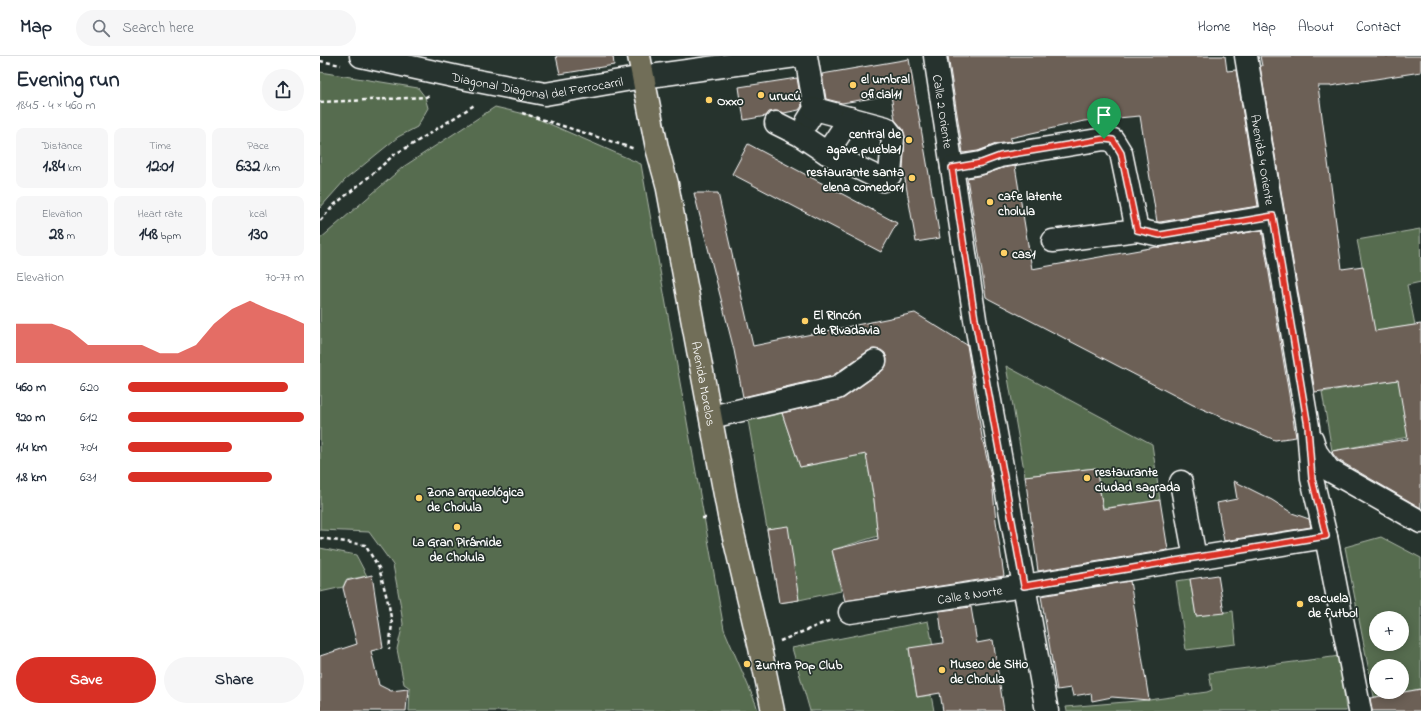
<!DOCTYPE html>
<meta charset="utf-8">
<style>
:root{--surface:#fff;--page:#f6f6f7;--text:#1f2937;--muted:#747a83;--line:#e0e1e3;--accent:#d93025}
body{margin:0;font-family:"Indie Flower",sans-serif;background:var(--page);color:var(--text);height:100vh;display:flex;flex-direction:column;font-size:15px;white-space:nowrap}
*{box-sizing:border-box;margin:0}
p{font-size:13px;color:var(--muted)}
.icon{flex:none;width:22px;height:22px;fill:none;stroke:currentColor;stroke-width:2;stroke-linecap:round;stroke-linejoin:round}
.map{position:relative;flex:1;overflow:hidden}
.details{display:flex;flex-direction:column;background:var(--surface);width:320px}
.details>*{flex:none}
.fabs{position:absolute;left:1049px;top:555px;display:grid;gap:8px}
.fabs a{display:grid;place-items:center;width:40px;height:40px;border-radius:50%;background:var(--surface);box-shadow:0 2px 10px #0003;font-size:20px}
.pin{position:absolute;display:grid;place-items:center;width:34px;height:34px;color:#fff;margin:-41px -17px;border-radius:50% 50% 50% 0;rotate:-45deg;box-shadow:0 0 4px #0007}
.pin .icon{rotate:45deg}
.round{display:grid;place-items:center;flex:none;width:42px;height:42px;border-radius:21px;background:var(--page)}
.head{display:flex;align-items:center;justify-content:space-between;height:68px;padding:0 16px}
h1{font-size:22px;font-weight:700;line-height:30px}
.stats{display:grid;grid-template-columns:repeat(3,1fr);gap:6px;height:68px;padding:4px 16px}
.stats div{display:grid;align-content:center;border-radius:8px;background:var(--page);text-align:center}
.stats b{font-size:17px;font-weight:700}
.stats small{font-size:11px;font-weight:400}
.stats p{font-size:11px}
.chart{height:112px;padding:8px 16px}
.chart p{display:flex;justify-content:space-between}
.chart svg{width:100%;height:72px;margin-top:4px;fill:var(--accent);opacity:.7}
.button{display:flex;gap:8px;margin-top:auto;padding:8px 16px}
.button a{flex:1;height:46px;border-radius:24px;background:var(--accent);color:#fff;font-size:16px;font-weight:700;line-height:46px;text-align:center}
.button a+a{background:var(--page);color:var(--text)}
ul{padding:0 16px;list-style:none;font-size:13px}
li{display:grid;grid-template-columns:64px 48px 1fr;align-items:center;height:30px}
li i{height:10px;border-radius:5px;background:var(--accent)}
header{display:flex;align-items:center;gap:24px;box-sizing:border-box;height:56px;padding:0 20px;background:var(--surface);border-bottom:1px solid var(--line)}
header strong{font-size:19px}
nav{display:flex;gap:22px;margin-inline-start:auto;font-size:14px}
.search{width:280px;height:36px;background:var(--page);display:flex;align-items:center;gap:10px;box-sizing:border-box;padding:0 14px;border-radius:22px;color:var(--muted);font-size:15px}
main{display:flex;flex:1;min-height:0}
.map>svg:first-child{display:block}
.green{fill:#576c50;stroke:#abb6a8;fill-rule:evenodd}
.building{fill:#6c6057;stroke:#fff}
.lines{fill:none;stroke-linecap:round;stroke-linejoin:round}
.minor-casing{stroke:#fff;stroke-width:25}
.major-casing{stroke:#fff;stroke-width:25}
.path{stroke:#fff;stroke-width:2.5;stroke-dasharray:4 3;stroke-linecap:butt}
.minor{stroke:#26332d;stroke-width:22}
.major{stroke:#716e59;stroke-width:22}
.route-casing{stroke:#fff;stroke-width:8}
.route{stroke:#d93025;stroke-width:5}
.poi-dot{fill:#ffd166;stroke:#26332d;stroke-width:1.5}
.labels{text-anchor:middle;stroke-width:3.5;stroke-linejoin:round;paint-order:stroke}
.street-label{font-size:13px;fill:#fff;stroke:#26332d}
.poi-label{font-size:13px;font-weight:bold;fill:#fff;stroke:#26332d;text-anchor:start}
</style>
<header>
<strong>Map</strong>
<div class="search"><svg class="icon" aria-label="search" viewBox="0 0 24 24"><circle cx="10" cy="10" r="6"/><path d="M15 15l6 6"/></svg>Search here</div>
<nav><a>Home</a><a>Map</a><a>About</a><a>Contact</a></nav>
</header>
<main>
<section class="details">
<div class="head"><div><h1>Evening run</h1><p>18:45 · 4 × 460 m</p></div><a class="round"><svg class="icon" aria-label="share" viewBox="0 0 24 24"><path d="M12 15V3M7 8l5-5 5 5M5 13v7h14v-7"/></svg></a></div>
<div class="stats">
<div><p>Distance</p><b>1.84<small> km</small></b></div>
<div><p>Time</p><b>12:01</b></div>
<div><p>Pace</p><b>6:32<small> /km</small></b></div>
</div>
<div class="stats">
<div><p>Elevation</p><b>28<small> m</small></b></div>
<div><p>Heart rate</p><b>148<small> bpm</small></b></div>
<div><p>kcal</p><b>130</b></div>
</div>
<div class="chart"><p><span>Elevation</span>70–77 m</p>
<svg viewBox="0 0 160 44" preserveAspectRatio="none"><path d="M0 44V20L10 20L20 20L30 24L40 33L50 33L60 33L70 33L80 38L90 38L100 33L110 20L120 11L130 6L140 11L150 15L160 20V44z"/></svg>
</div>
<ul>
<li><b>460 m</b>6:20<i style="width:91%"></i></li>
<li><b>920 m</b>6:12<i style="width:100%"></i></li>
<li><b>1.4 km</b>7:04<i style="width:59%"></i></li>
<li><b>1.8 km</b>6:31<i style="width:82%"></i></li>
</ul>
<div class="button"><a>Save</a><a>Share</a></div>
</section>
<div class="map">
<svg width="1101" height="655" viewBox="0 0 1101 655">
<rect width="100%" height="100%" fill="#26332d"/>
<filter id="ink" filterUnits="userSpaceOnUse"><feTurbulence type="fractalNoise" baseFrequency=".025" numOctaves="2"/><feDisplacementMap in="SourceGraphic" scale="8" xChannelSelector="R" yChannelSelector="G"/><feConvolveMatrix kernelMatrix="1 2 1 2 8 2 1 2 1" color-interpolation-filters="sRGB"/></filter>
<g filter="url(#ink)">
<path class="green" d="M0,16L98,32L105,41L108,52L97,71L78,81L25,124L0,152Z
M175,51L209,59L321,108L404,573L436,648L438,655H89L90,632L84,628L77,593L83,568L80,546L73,509L49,476L0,474V183L83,111Z
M1100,173L1101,226L1087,229L1095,269L1054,276L1050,249L1037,184Z
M686,310L832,388L840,444L786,452L783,451L776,412L705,420Z
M1101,320L1088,381L1012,395L1002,336Z
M462,357L480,411L546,398L555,451L558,480L512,494L521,535L479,544L459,547L447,473L428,364Z
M1061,481L1101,502V633L1054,641L1025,491ZM1056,562H1082V588H1056ZM1056,610H1082V636H1056Z
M0,492L36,499L47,520L26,524L23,531L0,536Z
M870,523L876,560L913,555L916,588L866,594L856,525Z
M608,565L613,589L589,593L597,641L611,639L614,655H490L472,592Z
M1020,600L1026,655H747L746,651L829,644L887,636L892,634L889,617Z"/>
<path class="building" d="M236,0H293L294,9L240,18Z
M628,0H905L907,15L916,14L938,150L840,166H837L820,60L764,65L690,82L691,86L676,88L658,95L643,97Z
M940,0H1101V16L1010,30H998L1022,213L1043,210L1055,275L1101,268V452L1018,404L1013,398L1012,395L1088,383L1078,324L995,336L940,10H942Z
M589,3L620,182L596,186L583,112L585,81L583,73L575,64L571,39L522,47L506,43L502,18Z
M477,22L482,50L479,54L464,57L455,55L449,56L446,60L424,64L419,31Z
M428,88L577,167L561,196L412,118Z
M695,110L712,213L836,191H842L942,174L976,381L955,384L873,349L669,243L666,241L647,122L663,119L683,112Z
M374,137H398L433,290L595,257L647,289L662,381L672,425L676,465L684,520L525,545L512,494L558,483L554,444L546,398L480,411L462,357L524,342L562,315L566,310L567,303L565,297L561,294L553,293L548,295L512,320L423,341L414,294Z
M776,412L783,453L840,444L848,494L718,515L705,420Z
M914,425L952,444L972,457L989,463L991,471L904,485L897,447L917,443Z
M468,470L479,544L459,547L447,473Z
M52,519L63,592L51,595L59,629L71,635L88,633L86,655H0V600L37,588L23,532L26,525Z
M898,519L904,557L876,560L870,523Z
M810,525L829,644L792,641L772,645L771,637L753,640L751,632L737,634L721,540Z
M651,551L657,587L673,584L684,655H623L620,637L597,641L589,592L623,587L619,555Z
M1101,633V655H1052L1050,642Z"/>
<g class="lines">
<defs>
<g id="minor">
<path id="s1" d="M41,0L142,22L225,38L323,21L476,0"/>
<path d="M486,0L495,53L487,66"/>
<path id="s2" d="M615,0L655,263L727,655"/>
<path id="s3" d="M926,0L988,371L992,423L1006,481L1040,655"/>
<path d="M456,67L480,79L507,97L563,124L570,119L573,81L566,72L495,53"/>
<path d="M507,97L530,62"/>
<path d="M632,112L661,107L680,100L784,83L793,84L801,97L817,174"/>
<path d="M733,185L817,174L840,179L953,160"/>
<path d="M391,361L517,332L555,305"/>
<path d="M992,383L996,396L1009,414L1101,466"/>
<path d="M861,426L875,502"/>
<path id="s4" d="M530,556L704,530L1006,481"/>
</g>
<g id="major">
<path id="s5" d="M319,0L337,92L347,128L409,460L440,592L453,655"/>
</g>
</defs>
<use href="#minor" class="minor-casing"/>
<use href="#major" class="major-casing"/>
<path class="path" d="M0,5L21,9
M0,46L28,45L106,41L111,38
M202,57L315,93
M0,165L14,149L50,120L75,98L93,88L156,48
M382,462H387
M0,482L45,489L59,512L69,550L72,568L69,593
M460,585L511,564"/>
<use href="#minor" class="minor"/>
<use href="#major" class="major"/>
</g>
</g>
<g class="lines" filter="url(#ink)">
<defs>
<path id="route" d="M784,83L793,84L801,97L817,174L840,179L953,160L988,371L992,423L1006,480L704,530L655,263L632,112L661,107L680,100Z"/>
</defs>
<use href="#route" class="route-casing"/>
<use href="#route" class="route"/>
</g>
<g class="poi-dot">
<circle cx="533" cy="29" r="4"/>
<circle cx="441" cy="39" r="4"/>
<circle cx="389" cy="44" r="4"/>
<circle cx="589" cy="84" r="4"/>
<circle cx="592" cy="122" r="4"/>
<circle cx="670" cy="146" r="4"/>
<circle cx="684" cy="197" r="4"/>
<circle cx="485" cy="265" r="4"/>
<circle cx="767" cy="422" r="4"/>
<circle cx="99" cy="442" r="4"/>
<circle cx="137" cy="471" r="4"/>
<circle cx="980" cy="548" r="4"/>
<circle cx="427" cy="608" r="4"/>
<circle cx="622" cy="614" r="4"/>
</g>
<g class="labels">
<g class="street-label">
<text dy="5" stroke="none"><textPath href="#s1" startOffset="180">Diagonal Diagonal del Ferrocarril</textPath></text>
<text dy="5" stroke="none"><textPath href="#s2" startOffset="56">Calle 2 Oriente</textPath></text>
<text dy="5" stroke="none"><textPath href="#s3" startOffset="105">Avenida 4 Oriente</textPath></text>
<text dy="5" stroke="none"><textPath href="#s5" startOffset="334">Avenida Morelos</textPath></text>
<text dy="5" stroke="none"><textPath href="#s4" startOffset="121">Calle 8 Norte</textPath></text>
</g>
<g class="poi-label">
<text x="541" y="27">el umbral<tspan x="541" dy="15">oficial11</tspan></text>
<text x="449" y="44">urucú</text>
<text x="397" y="49">Oxxo</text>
<text x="581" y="82" text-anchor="end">central de<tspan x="581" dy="15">agave puebla1</tspan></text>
<text x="584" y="120" text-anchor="end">restaurante santa<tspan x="584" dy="15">elena comedor1</tspan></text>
<text x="678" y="144">cafe latente<tspan x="678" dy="15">cholula</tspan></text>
<text x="692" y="202">cas1</text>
<text x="493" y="263">El Rincón<tspan x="493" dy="15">de Rivadavia</tspan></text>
<text x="775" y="420">restaurante<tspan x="775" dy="15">ciudad sagrada</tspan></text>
<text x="107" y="440">Zona arqueológica<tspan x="107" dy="15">de Cholula</tspan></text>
<text x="137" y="490" text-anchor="middle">La Gran Pirámide<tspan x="137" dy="15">de Cholula</tspan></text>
<text x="988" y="546">escuela<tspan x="988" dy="15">de futbol</tspan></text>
<text x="630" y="612">Museo de Sitio<tspan x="630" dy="15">de Cholula</tspan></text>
<text x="435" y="613">Zuntra Pop Club</text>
</g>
</g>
</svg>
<div class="fabs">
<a>+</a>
<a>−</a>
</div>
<div class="pin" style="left:784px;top:83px;background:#1e9e55"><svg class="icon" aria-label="arrive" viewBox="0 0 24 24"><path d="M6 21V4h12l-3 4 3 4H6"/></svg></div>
</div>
</main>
